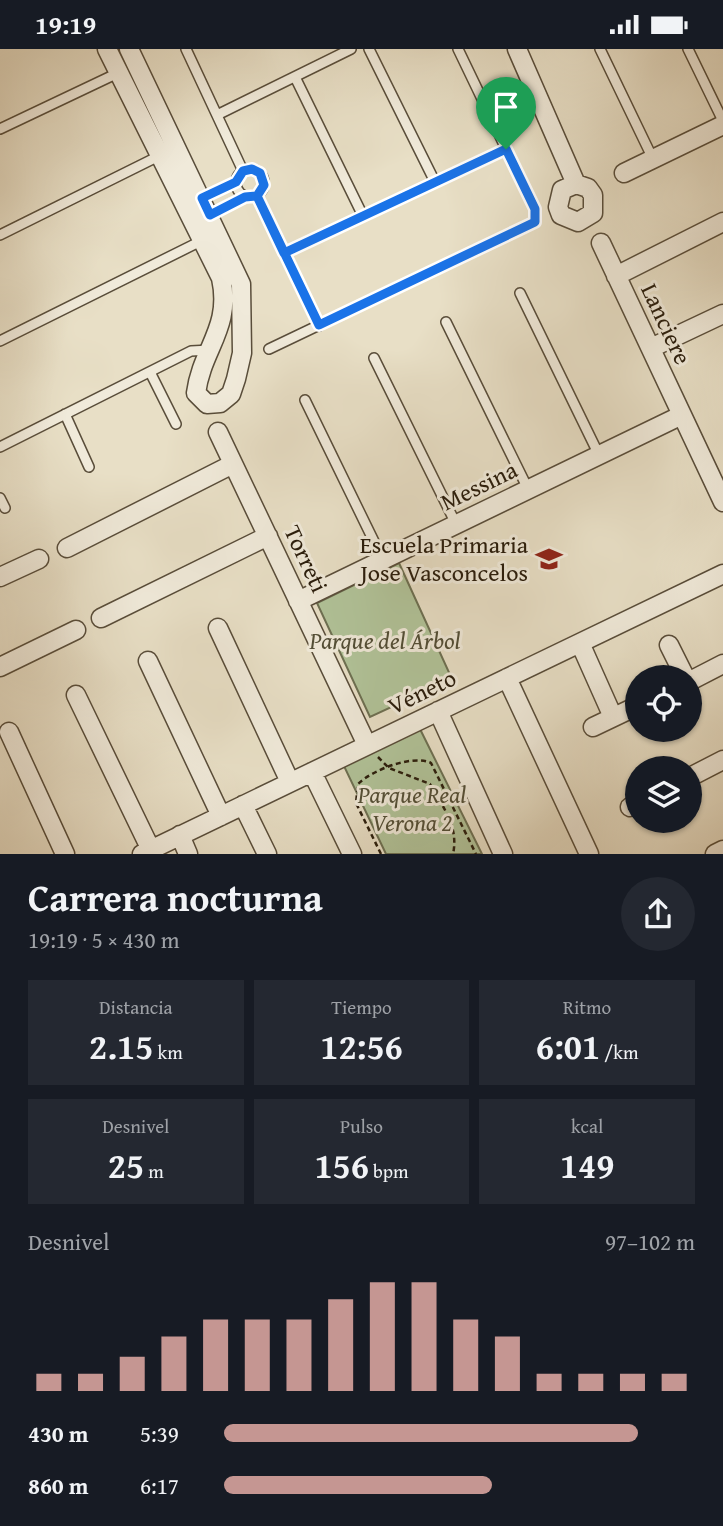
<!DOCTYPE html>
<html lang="es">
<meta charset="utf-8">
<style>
:root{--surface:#171b24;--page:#242831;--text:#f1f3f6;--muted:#9ea1a6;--accent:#c59692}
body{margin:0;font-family:"Gentium Book Plus",serif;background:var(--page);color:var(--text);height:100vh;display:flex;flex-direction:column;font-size:26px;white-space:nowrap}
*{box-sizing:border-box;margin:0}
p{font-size:23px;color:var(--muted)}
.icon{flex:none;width:38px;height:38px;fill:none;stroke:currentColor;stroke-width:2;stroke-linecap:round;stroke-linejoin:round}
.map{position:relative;height:805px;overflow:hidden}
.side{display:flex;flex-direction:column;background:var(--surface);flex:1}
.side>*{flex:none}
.buttons{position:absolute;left:625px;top:616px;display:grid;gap:14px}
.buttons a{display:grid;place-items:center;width:77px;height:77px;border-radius:50%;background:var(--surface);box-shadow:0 2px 5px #0004;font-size:35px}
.pin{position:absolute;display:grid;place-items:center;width:60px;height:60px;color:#fff;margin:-72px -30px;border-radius:50% 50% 50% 0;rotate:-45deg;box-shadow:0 0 7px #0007}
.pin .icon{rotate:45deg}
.round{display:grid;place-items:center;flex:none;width:74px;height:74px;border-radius:37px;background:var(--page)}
.overview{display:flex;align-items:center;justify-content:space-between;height:119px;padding:0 28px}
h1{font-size:38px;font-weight:700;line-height:52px}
.figures{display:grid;grid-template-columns:repeat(3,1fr);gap:10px;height:119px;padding:7px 28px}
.figures div{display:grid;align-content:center;border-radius:0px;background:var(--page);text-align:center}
.figures b{font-size:35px;font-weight:700}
.figures small{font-size:19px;font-weight:400}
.figures p{font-size:19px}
.chart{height:196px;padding:14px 28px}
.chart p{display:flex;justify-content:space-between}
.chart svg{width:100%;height:126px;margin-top:7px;stroke:var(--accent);stroke-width:6}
ul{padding:0 28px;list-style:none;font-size:23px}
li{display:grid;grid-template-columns:112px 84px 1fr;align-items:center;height:52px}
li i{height:18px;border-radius:9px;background:var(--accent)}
.status{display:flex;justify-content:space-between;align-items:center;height:49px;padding:0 35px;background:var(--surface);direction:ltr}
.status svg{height:19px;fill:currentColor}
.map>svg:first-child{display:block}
.green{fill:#b1c399;stroke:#6d7052;stroke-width:2}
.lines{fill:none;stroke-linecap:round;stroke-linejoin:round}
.service-casing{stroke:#594d3a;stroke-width:12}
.minor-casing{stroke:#594d3a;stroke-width:21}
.path{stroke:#291c0b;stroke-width:2.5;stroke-dasharray:5 3.5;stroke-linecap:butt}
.service{stroke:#f0eada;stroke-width:9}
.minor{stroke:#f0eada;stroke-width:18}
.route-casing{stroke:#fff;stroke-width:14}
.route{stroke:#1a73e8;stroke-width:9}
.labels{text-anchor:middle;stroke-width:6;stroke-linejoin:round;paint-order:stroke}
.street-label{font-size:24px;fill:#291c0b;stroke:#f0eada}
.poi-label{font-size:24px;fill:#291c0b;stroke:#f0eada;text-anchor:end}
.park-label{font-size:24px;font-style:italic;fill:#524e36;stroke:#f0eada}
</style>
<div class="status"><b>19:19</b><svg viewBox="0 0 49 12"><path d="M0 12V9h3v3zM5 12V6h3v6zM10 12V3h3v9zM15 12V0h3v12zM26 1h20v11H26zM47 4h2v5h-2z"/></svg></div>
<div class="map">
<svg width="723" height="805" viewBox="0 0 723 805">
<rect width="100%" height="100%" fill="#e8dfc6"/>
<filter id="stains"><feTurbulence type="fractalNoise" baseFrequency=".00286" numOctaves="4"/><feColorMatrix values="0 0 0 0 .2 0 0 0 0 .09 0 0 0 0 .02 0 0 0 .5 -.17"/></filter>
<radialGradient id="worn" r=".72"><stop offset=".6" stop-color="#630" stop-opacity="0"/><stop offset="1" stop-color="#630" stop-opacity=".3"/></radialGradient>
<path class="green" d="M399,514L452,630L370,668L317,554Z
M418,676L482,805H386L343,715Z"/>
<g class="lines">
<defs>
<path id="service" d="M186,0L243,122
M369,0L435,133
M600,0L653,110
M688,0L723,72
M295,28L363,167
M217,66L351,0
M0,80L120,23
M236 134a14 14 0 1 1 28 0a14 14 0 1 1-28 0Z
M257,147L319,277
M202,149L236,133
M210,166L245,147
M0,186L161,106
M284,204L506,100
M520,244L599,406
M446,273L528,440
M0,292L203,191
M269,300L535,173V160L458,0
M374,309L456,475
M150,323L176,375
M305,351L383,511
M65,365L89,418
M0,398L191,302L210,301
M0,449L5,459"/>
<path id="minor" d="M107,0L221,229C232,279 202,299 196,344L207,355L220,354L231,345L236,330L242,304L241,235L129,0
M517,0L576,135L588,139L593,146V164L578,173L561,166L558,158L562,141L576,135
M624,124L723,76
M601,194L723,453
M616,227L723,173
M651,299L723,265
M218,383L367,696
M67,499L233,415
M0,528L39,510
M298,552L682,366
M101,569L268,487
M218,579L290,733
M580,594L613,668
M669,596L685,628
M148,612L221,767
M0,618L76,581
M507,629L589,805
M690,632L723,615
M76,646L151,801
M438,662L503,805
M593,678L637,657
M9,683L65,805
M312,723L352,805
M690,728L723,711
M243,756L267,805
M630,758L637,754
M180,786L188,805
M142,805L723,525
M715,805L723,801"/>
</defs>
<use href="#service" class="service-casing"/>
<use href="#minor" class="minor-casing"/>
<path class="path" d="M378,708L389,719L430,735C443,758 459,778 453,805
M381,805L356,754L358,735C372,721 413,705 431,714L476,805"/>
<use href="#service" class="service"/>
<use href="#minor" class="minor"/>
</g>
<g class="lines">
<defs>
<path id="route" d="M506,100L284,204L257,147L245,148L210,166L202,149L236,133L243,122L252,120L260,124L264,136L257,147L319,276L535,173V160L506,100"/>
</defs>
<use href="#route" class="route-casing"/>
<use href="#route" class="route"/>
</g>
<defs>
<symbol id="school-bare" viewBox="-9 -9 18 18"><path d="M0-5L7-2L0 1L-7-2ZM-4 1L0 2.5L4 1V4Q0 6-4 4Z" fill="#8f2418" stroke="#f0eada" stroke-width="2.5" paint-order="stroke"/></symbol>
</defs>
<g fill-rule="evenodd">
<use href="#school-bare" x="530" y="491" width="38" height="38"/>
</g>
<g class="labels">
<g class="street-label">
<text transform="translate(666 275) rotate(65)" y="8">Lanciere</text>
<text transform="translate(479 437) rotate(-26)" y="8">Messina</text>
<text transform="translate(306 510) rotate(65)" y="8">Torreti</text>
<text transform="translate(422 643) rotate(-26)" y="8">Véneto</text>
</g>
<g class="poi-label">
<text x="528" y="504">Escuela Primaria<tspan x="528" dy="28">Jose Vasconcelos</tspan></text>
</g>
<g class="park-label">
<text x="385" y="600">Parque del Árbol</text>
<text x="412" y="754">Parque Real<tspan x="412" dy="28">Verona 2</tspan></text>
</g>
</g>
<rect width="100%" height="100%" filter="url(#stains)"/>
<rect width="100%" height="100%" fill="url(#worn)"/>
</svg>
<div class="buttons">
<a><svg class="icon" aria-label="locate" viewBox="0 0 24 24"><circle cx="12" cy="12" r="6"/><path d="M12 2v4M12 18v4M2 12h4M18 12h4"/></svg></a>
<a><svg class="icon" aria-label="layers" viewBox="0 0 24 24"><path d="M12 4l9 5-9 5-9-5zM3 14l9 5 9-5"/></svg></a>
</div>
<div class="pin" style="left:506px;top:100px;background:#1e9e55"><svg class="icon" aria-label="arrive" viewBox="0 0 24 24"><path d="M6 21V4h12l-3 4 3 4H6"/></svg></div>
</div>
<section class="side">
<div class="overview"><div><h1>Carrera nocturna</h1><p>19:19 · 5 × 430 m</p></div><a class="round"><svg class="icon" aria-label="share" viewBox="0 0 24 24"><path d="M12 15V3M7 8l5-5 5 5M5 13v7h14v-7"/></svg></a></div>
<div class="figures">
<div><p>Distancia</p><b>2.15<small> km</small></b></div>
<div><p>Tiempo</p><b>12:56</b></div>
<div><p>Ritmo</p><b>6:01<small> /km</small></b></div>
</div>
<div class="figures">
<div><p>Desnivel</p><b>25<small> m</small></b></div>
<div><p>Pulso</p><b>156<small> bpm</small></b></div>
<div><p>kcal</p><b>149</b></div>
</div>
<div class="chart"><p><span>Desnivel</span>97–102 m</p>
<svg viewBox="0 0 160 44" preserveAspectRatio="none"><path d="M5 44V38M15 44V38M25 44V32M35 44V25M45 44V19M55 44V19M65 44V19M75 44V12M85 44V6M95 44V6M105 44V19M115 44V25M125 44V38M135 44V38M145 44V38M155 44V38"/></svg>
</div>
<ul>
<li><b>430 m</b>5:39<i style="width:88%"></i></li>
<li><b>860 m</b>6:17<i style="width:57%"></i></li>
</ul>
</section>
